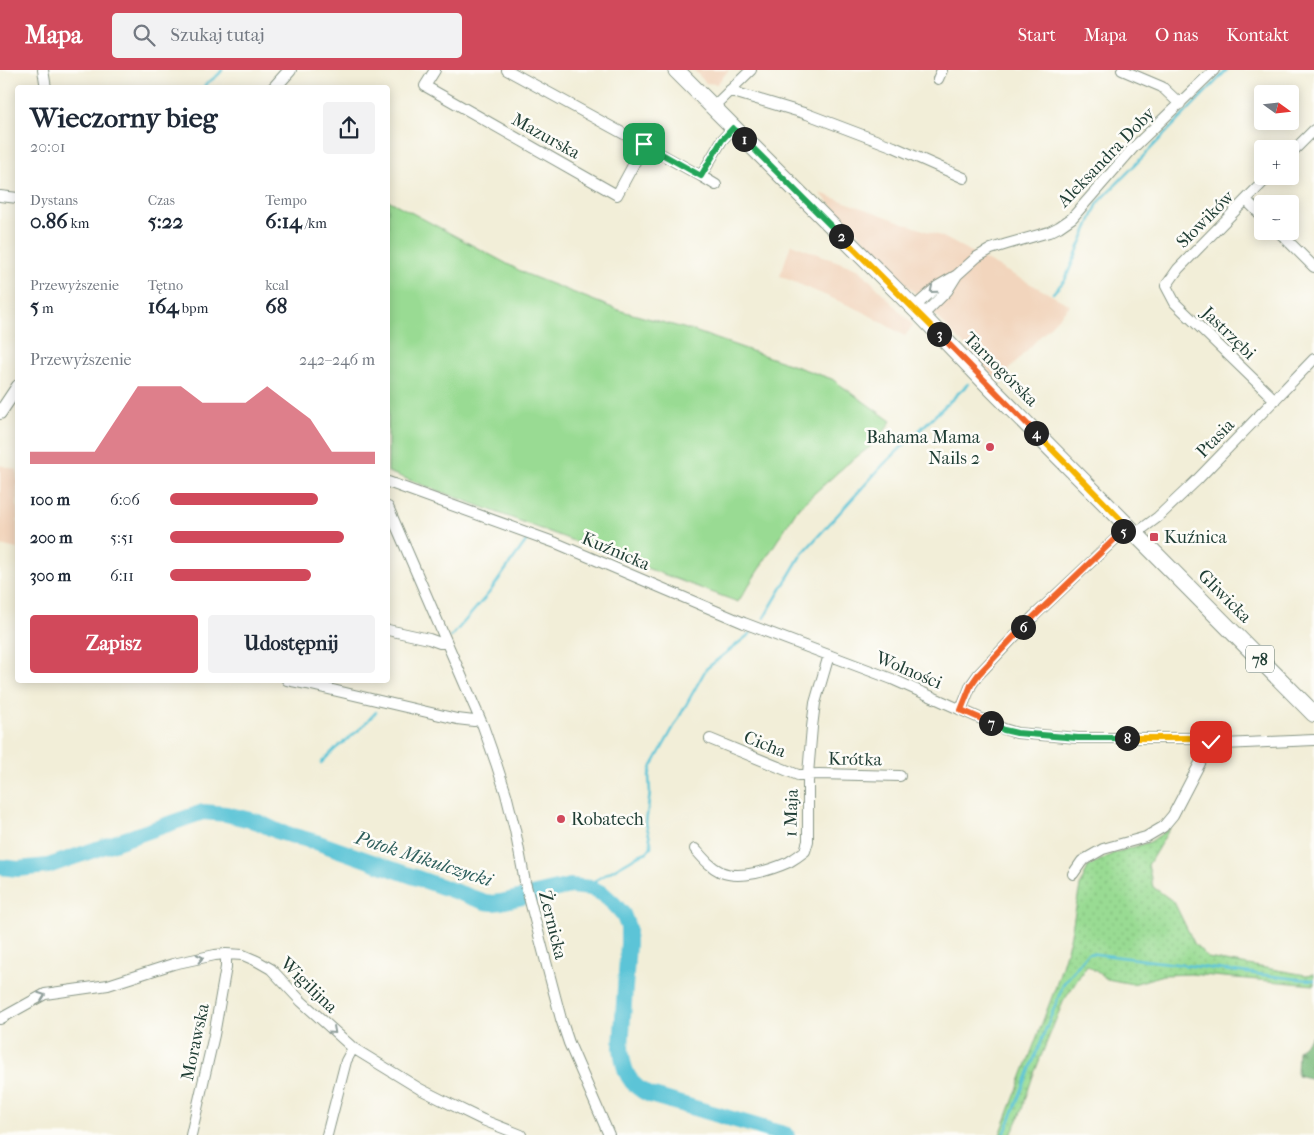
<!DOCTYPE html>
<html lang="pl">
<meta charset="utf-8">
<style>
:root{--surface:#fff;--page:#f2f2f3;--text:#1f2937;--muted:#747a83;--accent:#d1495b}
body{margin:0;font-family:"IM FELL French Canon",serif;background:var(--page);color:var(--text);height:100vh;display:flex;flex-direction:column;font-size:19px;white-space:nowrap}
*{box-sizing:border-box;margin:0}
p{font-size:16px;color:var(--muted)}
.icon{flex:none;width:28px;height:28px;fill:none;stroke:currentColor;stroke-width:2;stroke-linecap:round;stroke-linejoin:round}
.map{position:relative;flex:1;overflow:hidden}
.side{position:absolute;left:15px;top:15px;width:375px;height:598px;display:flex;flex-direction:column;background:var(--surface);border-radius:5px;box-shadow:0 2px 12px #0003}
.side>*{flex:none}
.needle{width:32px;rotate:105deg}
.fabs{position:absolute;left:1254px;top:15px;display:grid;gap:10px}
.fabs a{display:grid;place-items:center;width:45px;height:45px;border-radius:5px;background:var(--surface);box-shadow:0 2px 12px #0003;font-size:25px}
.pin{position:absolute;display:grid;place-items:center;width:42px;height:42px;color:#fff;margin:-21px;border-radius:10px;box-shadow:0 2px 8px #0006}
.km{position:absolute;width:25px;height:25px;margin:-12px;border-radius:50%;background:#222;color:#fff;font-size:14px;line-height:25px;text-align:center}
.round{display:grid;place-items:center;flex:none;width:52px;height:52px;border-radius:5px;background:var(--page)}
.overview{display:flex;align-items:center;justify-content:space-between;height:85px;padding:0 15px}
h1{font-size:28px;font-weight:700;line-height:38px}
.stats{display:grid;grid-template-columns:repeat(3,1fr);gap:8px;height:85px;padding:5px 15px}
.stats div{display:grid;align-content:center}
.stats b{font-size:21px;font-weight:700}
.stats small{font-size:14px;font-weight:400}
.stats p{font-size:14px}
.chart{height:140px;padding:10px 15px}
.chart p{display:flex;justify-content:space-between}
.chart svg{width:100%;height:90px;margin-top:5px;fill:var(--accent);opacity:.7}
.button{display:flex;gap:10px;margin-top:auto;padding:10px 15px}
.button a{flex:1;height:58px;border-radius:5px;background:var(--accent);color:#fff;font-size:20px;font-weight:700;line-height:58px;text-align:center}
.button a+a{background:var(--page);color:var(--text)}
ul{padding:0 15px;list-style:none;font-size:16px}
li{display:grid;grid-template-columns:80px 60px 1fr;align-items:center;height:38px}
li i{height:12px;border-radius:6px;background:var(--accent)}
header{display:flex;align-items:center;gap:30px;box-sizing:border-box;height:70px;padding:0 25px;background:var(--accent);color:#fff}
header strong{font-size:24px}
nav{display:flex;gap:28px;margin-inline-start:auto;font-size:18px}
.search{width:350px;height:45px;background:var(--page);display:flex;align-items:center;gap:12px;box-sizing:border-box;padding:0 18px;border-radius:5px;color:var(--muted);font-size:19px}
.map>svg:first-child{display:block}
.built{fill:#f2d5bd}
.grass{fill:url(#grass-dots);stroke:#5c8c64}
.forest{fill:url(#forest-firs);stroke:#4c7c58}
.garden{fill:#99db93;stroke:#5c8c64}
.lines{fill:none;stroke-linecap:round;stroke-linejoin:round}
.stream{stroke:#5bc4d7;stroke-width:2.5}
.river{stroke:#5bc4d7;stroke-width:16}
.minor-casing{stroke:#889686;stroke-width:12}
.tertiary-casing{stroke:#889686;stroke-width:14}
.primary-casing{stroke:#889686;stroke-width:18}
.minor{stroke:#fff;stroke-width:10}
.tertiary{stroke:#fff;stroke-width:12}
.primary{stroke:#fff;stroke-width:16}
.oneway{stroke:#8f9e9a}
.split-1-casing{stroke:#fff;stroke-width:10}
.split-2-casing{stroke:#fff;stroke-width:10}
.split-3-casing{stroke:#fff;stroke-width:10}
.split-4-casing{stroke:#fff;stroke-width:10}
.split-5-casing{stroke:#fff;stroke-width:10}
.split-6-casing{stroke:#fff;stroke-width:10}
.split-7-casing{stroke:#fff;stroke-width:10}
.split-8-casing{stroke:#fff;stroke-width:10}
.split-9-casing{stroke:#fff;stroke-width:10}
.split-1{stroke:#22a559;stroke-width:6}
.split-2{stroke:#22a559;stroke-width:6}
.split-3{stroke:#f5b400;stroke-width:6}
.split-4{stroke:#f0652b;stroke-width:6}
.split-5{stroke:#f5b400;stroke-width:6}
.split-6{stroke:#f0652b;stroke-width:6}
.split-7{stroke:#f0652b;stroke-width:6}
.split-8{stroke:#22a559;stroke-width:6}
.split-9{stroke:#f5b400;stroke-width:6}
.poi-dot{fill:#d1495b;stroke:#fdfcf7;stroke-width:2}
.labels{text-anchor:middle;stroke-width:5;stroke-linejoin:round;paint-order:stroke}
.shield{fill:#fdfcf7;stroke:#62766e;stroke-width:1}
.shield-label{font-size:16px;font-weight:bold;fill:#1f3d34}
.street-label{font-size:18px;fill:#1f3d34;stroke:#fdfcf7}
.poi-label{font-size:18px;fill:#1f3d34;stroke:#fdfcf7;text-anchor:start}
.water-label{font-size:19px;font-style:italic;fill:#2e5f5d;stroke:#fdfcf7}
</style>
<header>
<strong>Mapa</strong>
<div class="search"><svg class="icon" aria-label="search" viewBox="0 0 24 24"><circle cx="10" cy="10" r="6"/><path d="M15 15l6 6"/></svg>Szukaj tutaj</div>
<nav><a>Start</a><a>Mapa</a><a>O nas</a><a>Kontakt</a></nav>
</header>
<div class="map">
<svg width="1314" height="1065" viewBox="0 0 1314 1065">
<defs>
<pattern id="grass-dots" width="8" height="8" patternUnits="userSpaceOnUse" patternTransform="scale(1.25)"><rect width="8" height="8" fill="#99db93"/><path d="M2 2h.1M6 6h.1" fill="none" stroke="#83bd7f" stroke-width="1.8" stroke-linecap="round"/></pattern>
<pattern id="forest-firs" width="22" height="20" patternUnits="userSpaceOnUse" patternTransform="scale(1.25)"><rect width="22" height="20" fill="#7abb7d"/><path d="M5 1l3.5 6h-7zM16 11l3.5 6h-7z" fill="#639967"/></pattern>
</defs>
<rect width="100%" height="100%" fill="#fdfcf7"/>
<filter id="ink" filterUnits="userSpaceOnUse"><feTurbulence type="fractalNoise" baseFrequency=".02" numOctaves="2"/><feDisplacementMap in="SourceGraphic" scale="10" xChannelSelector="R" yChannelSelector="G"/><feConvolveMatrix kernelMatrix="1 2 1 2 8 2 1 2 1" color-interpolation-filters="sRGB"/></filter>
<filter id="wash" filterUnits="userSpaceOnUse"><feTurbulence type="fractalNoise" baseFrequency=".0096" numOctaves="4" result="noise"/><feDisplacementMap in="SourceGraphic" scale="20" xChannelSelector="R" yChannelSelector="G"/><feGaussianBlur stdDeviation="1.12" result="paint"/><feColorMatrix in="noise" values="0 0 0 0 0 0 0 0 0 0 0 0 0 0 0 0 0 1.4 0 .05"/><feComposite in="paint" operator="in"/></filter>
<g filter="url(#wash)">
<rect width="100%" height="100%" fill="#f2eed8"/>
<path class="built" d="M694,0H729L717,14L706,13Z
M820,123L943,167L1070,235L998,311Z
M791,174L860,200L913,255L905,266L862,241L780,206Z
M0,395L17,400V479L0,475Z"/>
<path class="grass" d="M1170,758L1148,795L1153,817L1174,832L1194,873L1208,888L1306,905L1314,904V915L1190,904L1163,905L1133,914L1107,909L1087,895L1063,932L1033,1006L1019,1048L1011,1065H1000L1056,916L1070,869L1080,816L1088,797L1114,783L1150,772Z"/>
<path class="forest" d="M1314,963V1009L1297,1005L1298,981Z"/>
<path class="garden" d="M388,130L526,204L618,240L694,261L832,309L891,351L879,370L846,395L798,438L738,532L388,402Z"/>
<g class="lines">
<path class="stream" d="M203,18C208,10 218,8 222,0
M1053,223L1065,210L1098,133L1227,0
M764,548L801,485L883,395L968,314
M451,567L489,523L529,467
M321,693L335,679L360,659L376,642
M584,817L639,785L647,782L651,777V773L646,753L650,723L649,706L652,696L706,599L751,563
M1004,1065L1064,913L1088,883L1297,909L1314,910"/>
<path class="river" d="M0,797L18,799L48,796L203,742L226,744L258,752L279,762L316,772L485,832L493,833L501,832L570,816L591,818L603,824L614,834L623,844L628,857V874L621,977C623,1000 628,1015 650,1025L787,1065"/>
</g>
</g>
<g filter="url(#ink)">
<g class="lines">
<defs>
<path id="minor" d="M43,0L46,18
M435,0L425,16L617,125L644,75
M507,0L701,106L722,70L733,58
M1122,0L1162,17L1180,34
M938,9L942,0
M730,20L740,24L807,44L894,77L964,108
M713,37L751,0
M1290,84L1314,60
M701,106L716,115
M1269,106L1178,199L1166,216L1175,233L1275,330
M0,126L18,128
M1246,130L1262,146
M1278,161L1314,197
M957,205L947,221L928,240L918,242L920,232L938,216L957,205L977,187L991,179L1007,174L1049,162L1059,157L1072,148L1133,78L1214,0
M388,412L556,473L744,553L892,609L1004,659L1017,663L1078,668H1199L1211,672L1224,674L1314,670
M388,437L483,656L496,693L506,724L515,760L525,812L561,949L569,973L609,1065
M1135,464L1158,447L1197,410L1314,289
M388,560L429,569L440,573H446
M287,610L307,614L457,649L474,651L480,649
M961,640L971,615L978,605L1034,546L1128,457
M710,669L798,705L819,704L900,706
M695,779C703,788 710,797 721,802C740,810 771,800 789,792C794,789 800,785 805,781L808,771V704L812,657L815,633L829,585
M1073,804L1082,791L1103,779L1146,767L1163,757L1173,745L1211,672
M0,949L45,924L108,915L173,894L215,885L226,884L243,885L257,891L271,899L301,931L353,978L420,1019L444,1031L483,1050L521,1065
M191,1065L214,965L226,897V884
M327,1065L346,991L353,978"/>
<path id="tertiary" d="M274,18L290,0
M0,343L18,316"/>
<path id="primary" d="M676,0L918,242L991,318L1314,644"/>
</defs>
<use href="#minor" class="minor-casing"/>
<use href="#tertiary" class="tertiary-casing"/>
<use href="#primary" class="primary-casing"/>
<use href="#minor" class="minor"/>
<use href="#tertiary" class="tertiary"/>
<use href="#primary" class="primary"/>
</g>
<defs><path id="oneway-chevron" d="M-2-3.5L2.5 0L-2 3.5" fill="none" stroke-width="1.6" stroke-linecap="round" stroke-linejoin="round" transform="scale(1.25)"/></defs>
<g class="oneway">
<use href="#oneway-chevron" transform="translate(933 220) rotate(140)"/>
<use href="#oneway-chevron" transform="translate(200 888) rotate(-12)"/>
<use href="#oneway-chevron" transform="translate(42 926) rotate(-20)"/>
<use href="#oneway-chevron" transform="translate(333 961) rotate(42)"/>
</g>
</g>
<g class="lines" filter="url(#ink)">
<defs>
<path id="split-1" d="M644,74L701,106L722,70L733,58L744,69"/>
<path id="split-2" d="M744,69L841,166"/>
<path id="split-3" d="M841,166L939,264"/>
<path id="split-4" d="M939,264L1036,363"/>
<path id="split-5" d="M1036,363L1128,457L1123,461"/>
<path id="split-6" d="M1023,557L1123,461"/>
<path id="split-7" d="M991,653L961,640L971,615L978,605L1023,557"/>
<path id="split-8" d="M991,653L1004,660L1017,663L1078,668H1127"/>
<path id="split-9" d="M1127,668H1199L1211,672"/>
</defs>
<use href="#split-1" class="split-1-casing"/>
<use href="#split-2" class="split-2-casing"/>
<use href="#split-3" class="split-3-casing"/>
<use href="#split-4" class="split-4-casing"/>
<use href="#split-5" class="split-5-casing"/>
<use href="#split-6" class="split-6-casing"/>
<use href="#split-7" class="split-7-casing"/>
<use href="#split-8" class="split-8-casing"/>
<use href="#split-9" class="split-9-casing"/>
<use href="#split-1" class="split-1"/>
<use href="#split-2" class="split-2"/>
<use href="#split-3" class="split-3"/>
<use href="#split-4" class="split-4"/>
<use href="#split-5" class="split-5"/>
<use href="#split-6" class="split-6"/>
<use href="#split-7" class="split-7"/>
<use href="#split-8" class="split-8"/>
<use href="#split-9" class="split-9"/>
</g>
<g class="poi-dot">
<circle cx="990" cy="377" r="5"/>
<rect x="1149" y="462" width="10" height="10" rx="2.5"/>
<circle cx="561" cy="749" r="5"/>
</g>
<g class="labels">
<rect class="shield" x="1246" y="575.5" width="28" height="27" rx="4"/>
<g class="shield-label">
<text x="1260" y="595">78</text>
</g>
<g class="street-label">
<text transform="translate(546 66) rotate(29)" y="6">Mazurska</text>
<text transform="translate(1106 87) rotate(-46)" y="6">Aleksandra Doby</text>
<text transform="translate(1205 149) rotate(-45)" y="6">Słowików</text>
<text transform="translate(1229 263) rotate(44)" y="6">Jastrzębi</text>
<text transform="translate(1001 299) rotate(45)" y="6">Tarnogórska</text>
<text transform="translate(1215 368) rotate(-46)" y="6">Ptasia</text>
<text transform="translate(616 481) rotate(23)" y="6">Kuźnicka</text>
<text transform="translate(1225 526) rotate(45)" y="6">Gliwicka</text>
<text transform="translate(909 600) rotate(23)" y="6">Wolności</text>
<text transform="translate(765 674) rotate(22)" y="6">Cicha</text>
<text transform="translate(855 689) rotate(1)" y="6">Krótka</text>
<text transform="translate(791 743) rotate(-88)" y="6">1 Maja</text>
<text transform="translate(553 855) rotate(76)" y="6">Żernicka</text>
<text transform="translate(309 915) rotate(44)" y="6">Wigilijna</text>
<text transform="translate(195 972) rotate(-78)" y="6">Morawska</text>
</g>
<g class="poi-label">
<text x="980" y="373" text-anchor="end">Bahama Mama<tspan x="980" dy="21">Nails 2</tspan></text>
<text x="1164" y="473">Kuźnica</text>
<text x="571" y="755">Robatech</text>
</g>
<g class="water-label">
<text transform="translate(424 788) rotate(18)" y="7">Potok Mikulczycki</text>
</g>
</g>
</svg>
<div class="fabs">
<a><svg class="needle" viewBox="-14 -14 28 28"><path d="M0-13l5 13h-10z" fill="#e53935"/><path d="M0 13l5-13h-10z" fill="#747a83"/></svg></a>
<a>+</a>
<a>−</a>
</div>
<div class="pin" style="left:644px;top:74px;background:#1e9e55"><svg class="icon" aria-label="arrive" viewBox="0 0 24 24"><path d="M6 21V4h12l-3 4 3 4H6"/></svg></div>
<div class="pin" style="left:1211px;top:672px;background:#d93025"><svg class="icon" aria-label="check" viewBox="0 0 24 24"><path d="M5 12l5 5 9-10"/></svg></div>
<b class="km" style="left:744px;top:69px">1</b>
<b class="km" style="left:841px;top:166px">2</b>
<b class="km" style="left:939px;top:264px">3</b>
<b class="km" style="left:1036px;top:363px">4</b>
<b class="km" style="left:1123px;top:461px">5</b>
<b class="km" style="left:1023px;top:557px">6</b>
<b class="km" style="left:991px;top:653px">7</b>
<b class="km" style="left:1127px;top:668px">8</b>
<section class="side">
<div class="overview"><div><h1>Wieczorny bieg</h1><p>20:01</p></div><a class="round"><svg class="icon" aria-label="share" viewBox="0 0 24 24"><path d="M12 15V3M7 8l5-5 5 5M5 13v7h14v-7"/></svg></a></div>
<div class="stats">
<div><p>Dystans</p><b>0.86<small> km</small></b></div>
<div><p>Czas</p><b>5:22</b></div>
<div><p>Tempo</p><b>6:14<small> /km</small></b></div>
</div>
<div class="stats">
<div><p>Przewyższenie</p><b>5<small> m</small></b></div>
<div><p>Tętno</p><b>164<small> bpm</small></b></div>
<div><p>kcal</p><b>68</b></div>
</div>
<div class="chart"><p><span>Przewyższenie</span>242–246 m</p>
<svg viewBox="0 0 160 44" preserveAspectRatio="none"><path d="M0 44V38L10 38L20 38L30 38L40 22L50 6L60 6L70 6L80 14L90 14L100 14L110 6L120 14L130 22L140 38L150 38L160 38V44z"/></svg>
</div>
<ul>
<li><b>100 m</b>6:06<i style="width:72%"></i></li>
<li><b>200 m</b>5:51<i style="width:85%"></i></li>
<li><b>300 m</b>6:11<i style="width:69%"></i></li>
</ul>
<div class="button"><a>Zapisz</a><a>Udostępnij</a></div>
</section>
</div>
